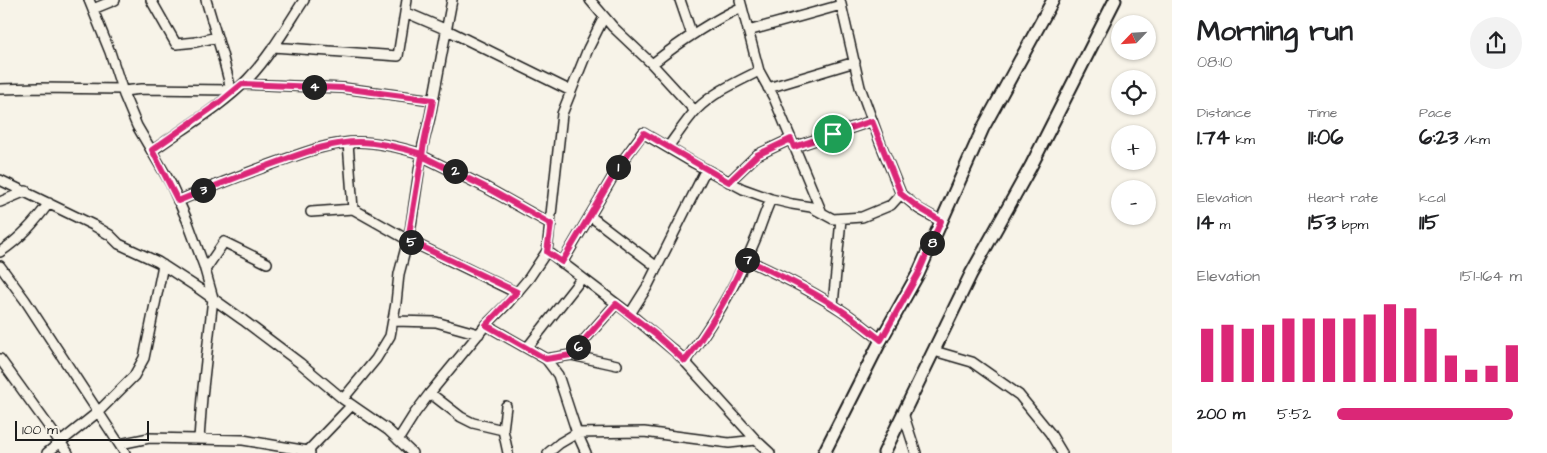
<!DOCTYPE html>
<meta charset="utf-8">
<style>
:root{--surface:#fff;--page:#f2f2f2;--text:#202124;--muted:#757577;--accent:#db2777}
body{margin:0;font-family:"Architects Daughter",sans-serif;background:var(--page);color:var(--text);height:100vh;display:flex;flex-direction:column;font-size:19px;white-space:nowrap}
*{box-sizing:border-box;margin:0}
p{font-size:16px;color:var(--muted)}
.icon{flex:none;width:28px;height:28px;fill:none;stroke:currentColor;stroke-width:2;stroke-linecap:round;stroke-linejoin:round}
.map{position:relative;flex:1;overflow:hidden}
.drawer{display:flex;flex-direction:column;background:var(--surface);width:375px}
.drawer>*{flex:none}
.needle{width:32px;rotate:245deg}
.fabs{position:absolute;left:1111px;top:15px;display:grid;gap:10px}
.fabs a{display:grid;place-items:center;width:45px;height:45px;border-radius:50%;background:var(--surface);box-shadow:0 1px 4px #0004;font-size:25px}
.scale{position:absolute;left:15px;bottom:12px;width:134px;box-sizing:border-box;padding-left:5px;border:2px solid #1c1c1c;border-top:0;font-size:14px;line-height:18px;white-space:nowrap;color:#1c1c1c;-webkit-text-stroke:4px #f7f3e8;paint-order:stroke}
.pin{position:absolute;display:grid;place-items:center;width:42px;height:42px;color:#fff;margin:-21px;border:2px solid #fff;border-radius:50%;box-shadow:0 1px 5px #0007}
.km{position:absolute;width:25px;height:25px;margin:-12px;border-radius:50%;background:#222;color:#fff;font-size:14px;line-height:25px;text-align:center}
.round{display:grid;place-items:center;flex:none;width:52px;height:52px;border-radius:26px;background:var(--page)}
.head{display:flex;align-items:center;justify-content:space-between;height:85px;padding:0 25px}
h1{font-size:28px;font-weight:700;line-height:38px}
.figures{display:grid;grid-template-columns:repeat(3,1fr);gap:8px;height:85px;padding:5px 25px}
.figures div{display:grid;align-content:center}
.figures b{font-size:21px;font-weight:700}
.figures small{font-size:14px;font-weight:400}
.figures p{font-size:14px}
.chart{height:140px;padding:10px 25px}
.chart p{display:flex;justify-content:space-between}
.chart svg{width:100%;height:90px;margin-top:5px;stroke:var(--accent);stroke-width:6}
ul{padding:0 25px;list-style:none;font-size:16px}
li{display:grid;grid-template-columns:80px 60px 1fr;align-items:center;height:38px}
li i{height:12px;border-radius:6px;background:var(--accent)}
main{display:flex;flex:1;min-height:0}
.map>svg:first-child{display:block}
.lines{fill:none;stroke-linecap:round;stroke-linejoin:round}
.minor-casing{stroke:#1c1c1c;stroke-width:12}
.major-casing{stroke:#1c1c1c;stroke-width:15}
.minor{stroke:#f7f3e8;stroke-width:9}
.major{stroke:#f7f3e8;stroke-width:11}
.route-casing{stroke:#fff;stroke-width:10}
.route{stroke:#db2777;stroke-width:6}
</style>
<main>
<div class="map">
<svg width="1172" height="453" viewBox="0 0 1172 453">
<rect width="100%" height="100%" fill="#f7f3e8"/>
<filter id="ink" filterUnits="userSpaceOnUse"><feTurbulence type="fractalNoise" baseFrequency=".02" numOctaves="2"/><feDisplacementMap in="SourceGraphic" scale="10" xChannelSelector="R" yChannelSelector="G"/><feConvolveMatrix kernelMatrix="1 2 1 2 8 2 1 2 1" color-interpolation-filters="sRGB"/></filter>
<g filter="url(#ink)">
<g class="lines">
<defs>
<path id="minor" d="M89,0L110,52L124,95L137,126L171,184L187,220L204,266L213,298L202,397L199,439
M151,0L176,44L196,42L217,37
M206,0L222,54L232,93
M590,0L613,27L652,64L695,111
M680,0L692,35
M740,0L759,71L774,98L822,213
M840,0L860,87L880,142L901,194L919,209L941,221
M93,9L115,0
M405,12L447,30L571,91
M748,31L841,5
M273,47L398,56L407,0
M652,64C680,42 709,22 742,7
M243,84L343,88L433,100
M768,88L855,62
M0,89L38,88L122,89
M123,91L142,89L231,90
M348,143L353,209
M668,147C677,135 686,121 696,110C714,92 737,82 759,71
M794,147L872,121
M152,151C184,128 221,107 248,79C270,56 287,26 304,0
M422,156L485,187L551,224
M0,180L93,225L110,235L119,244L158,262L198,288L243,320L300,363L343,399L388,430L412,453
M729,182L757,155L791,139
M178,201C211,187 244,174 278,162C303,153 331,142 359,142C380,142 402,148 422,154
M0,202L26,191
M311,212L353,209L408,240L517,293
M590,216L657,267
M547,251L630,314L679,355L756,440L770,453
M0,252C21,238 34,223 49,203
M745,259C778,274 811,290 841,310C855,319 868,330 881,340
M562,263L621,163L643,133L694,163L743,189L771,199L792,204L811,207L833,219L862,217L891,205L901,194
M0,266L25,300L125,453
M205,270L224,242L267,263
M833,305L841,219
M630,314L647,287L706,169
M393,321L436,322L479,334
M486,325L546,359L558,375L577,433L586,453
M527,348L582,278
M934,351L972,362L1019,395L1050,433L1062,453
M571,355L616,304
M0,359L68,453
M546,359L571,355L617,365
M685,361C713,324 738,281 756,238C761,225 765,212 771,199
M430,393L461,417L473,423L503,430
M343,399L376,359L390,336L396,303L399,274L410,232L423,145L430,117L452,0
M506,406L503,430L508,453
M903,413L916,453
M398,440L415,413L430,393L486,325L508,303L529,278L547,251L562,114L588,49L604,17
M120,444L149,438L243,440L308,451L310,453
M47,453L98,412L134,376L144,358L163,265
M306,453L352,405
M548,453L560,443L577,433L644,432L729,443L756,440"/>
<path id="major" d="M824,453L881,340L918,274L983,128L1053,0
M884,453L971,274L1031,166L1115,0"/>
</defs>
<use href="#minor" class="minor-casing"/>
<use href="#major" class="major-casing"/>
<use href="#minor" class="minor"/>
<use href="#major" class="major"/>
</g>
</g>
<g class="lines" filter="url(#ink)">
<defs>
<path id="route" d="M833,134L794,147L791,139L757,155L729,182L644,133L621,163L562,262L547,252L551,224L485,187L422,156V154C402,148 380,142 359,142C332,142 306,152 281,161C247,173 212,187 178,201L152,150L219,103L242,84L342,88L433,100C430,119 424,137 422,156L408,240L517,292L486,325L546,359L571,355L616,304L655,334L685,361C709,330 729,295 745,259C778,274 811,290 841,310C855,319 868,330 881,340L918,274L941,221L919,208L901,194L872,121L833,134"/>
</defs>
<use href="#route" class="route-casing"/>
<use href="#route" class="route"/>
</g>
</svg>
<div class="fabs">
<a><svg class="needle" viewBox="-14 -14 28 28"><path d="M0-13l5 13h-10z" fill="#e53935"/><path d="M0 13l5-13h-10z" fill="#757577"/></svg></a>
<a><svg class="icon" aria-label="locate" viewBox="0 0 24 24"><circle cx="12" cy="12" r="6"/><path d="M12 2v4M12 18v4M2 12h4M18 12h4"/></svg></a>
<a>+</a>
<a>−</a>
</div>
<div class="scale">100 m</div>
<div class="pin" style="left:833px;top:134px;background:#1e9e55"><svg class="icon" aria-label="arrive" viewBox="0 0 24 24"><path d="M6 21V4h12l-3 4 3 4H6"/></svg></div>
<b class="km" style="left:618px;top:167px">1</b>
<b class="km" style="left:455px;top:171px">2</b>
<b class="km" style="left:203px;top:190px">3</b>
<b class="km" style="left:314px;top:87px">4</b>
<b class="km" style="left:411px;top:242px">5</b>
<b class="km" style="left:578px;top:347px">6</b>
<b class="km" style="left:747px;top:260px">7</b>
<b class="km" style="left:932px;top:243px">8</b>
</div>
<section class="drawer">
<div class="head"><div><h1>Morning run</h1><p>08:10</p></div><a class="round"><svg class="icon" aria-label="share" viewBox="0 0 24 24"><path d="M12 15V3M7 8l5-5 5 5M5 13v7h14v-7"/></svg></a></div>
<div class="figures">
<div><p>Distance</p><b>1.74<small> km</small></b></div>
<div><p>Time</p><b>11:06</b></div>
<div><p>Pace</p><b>6:23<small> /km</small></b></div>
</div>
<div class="figures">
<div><p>Elevation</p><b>14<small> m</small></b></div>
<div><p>Heart rate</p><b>153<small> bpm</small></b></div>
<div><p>kcal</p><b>115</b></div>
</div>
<div class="chart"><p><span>Elevation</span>151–164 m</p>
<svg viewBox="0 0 160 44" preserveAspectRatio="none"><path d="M5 44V18M15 44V16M25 44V18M35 44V16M45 44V13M55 44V13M65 44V13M75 44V13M85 44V11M95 44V6M105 44V8M115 44V18M125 44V31M135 44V38M145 44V36M155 44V26"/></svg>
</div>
<ul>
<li><b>200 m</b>5:52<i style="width:95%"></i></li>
</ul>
</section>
</main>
